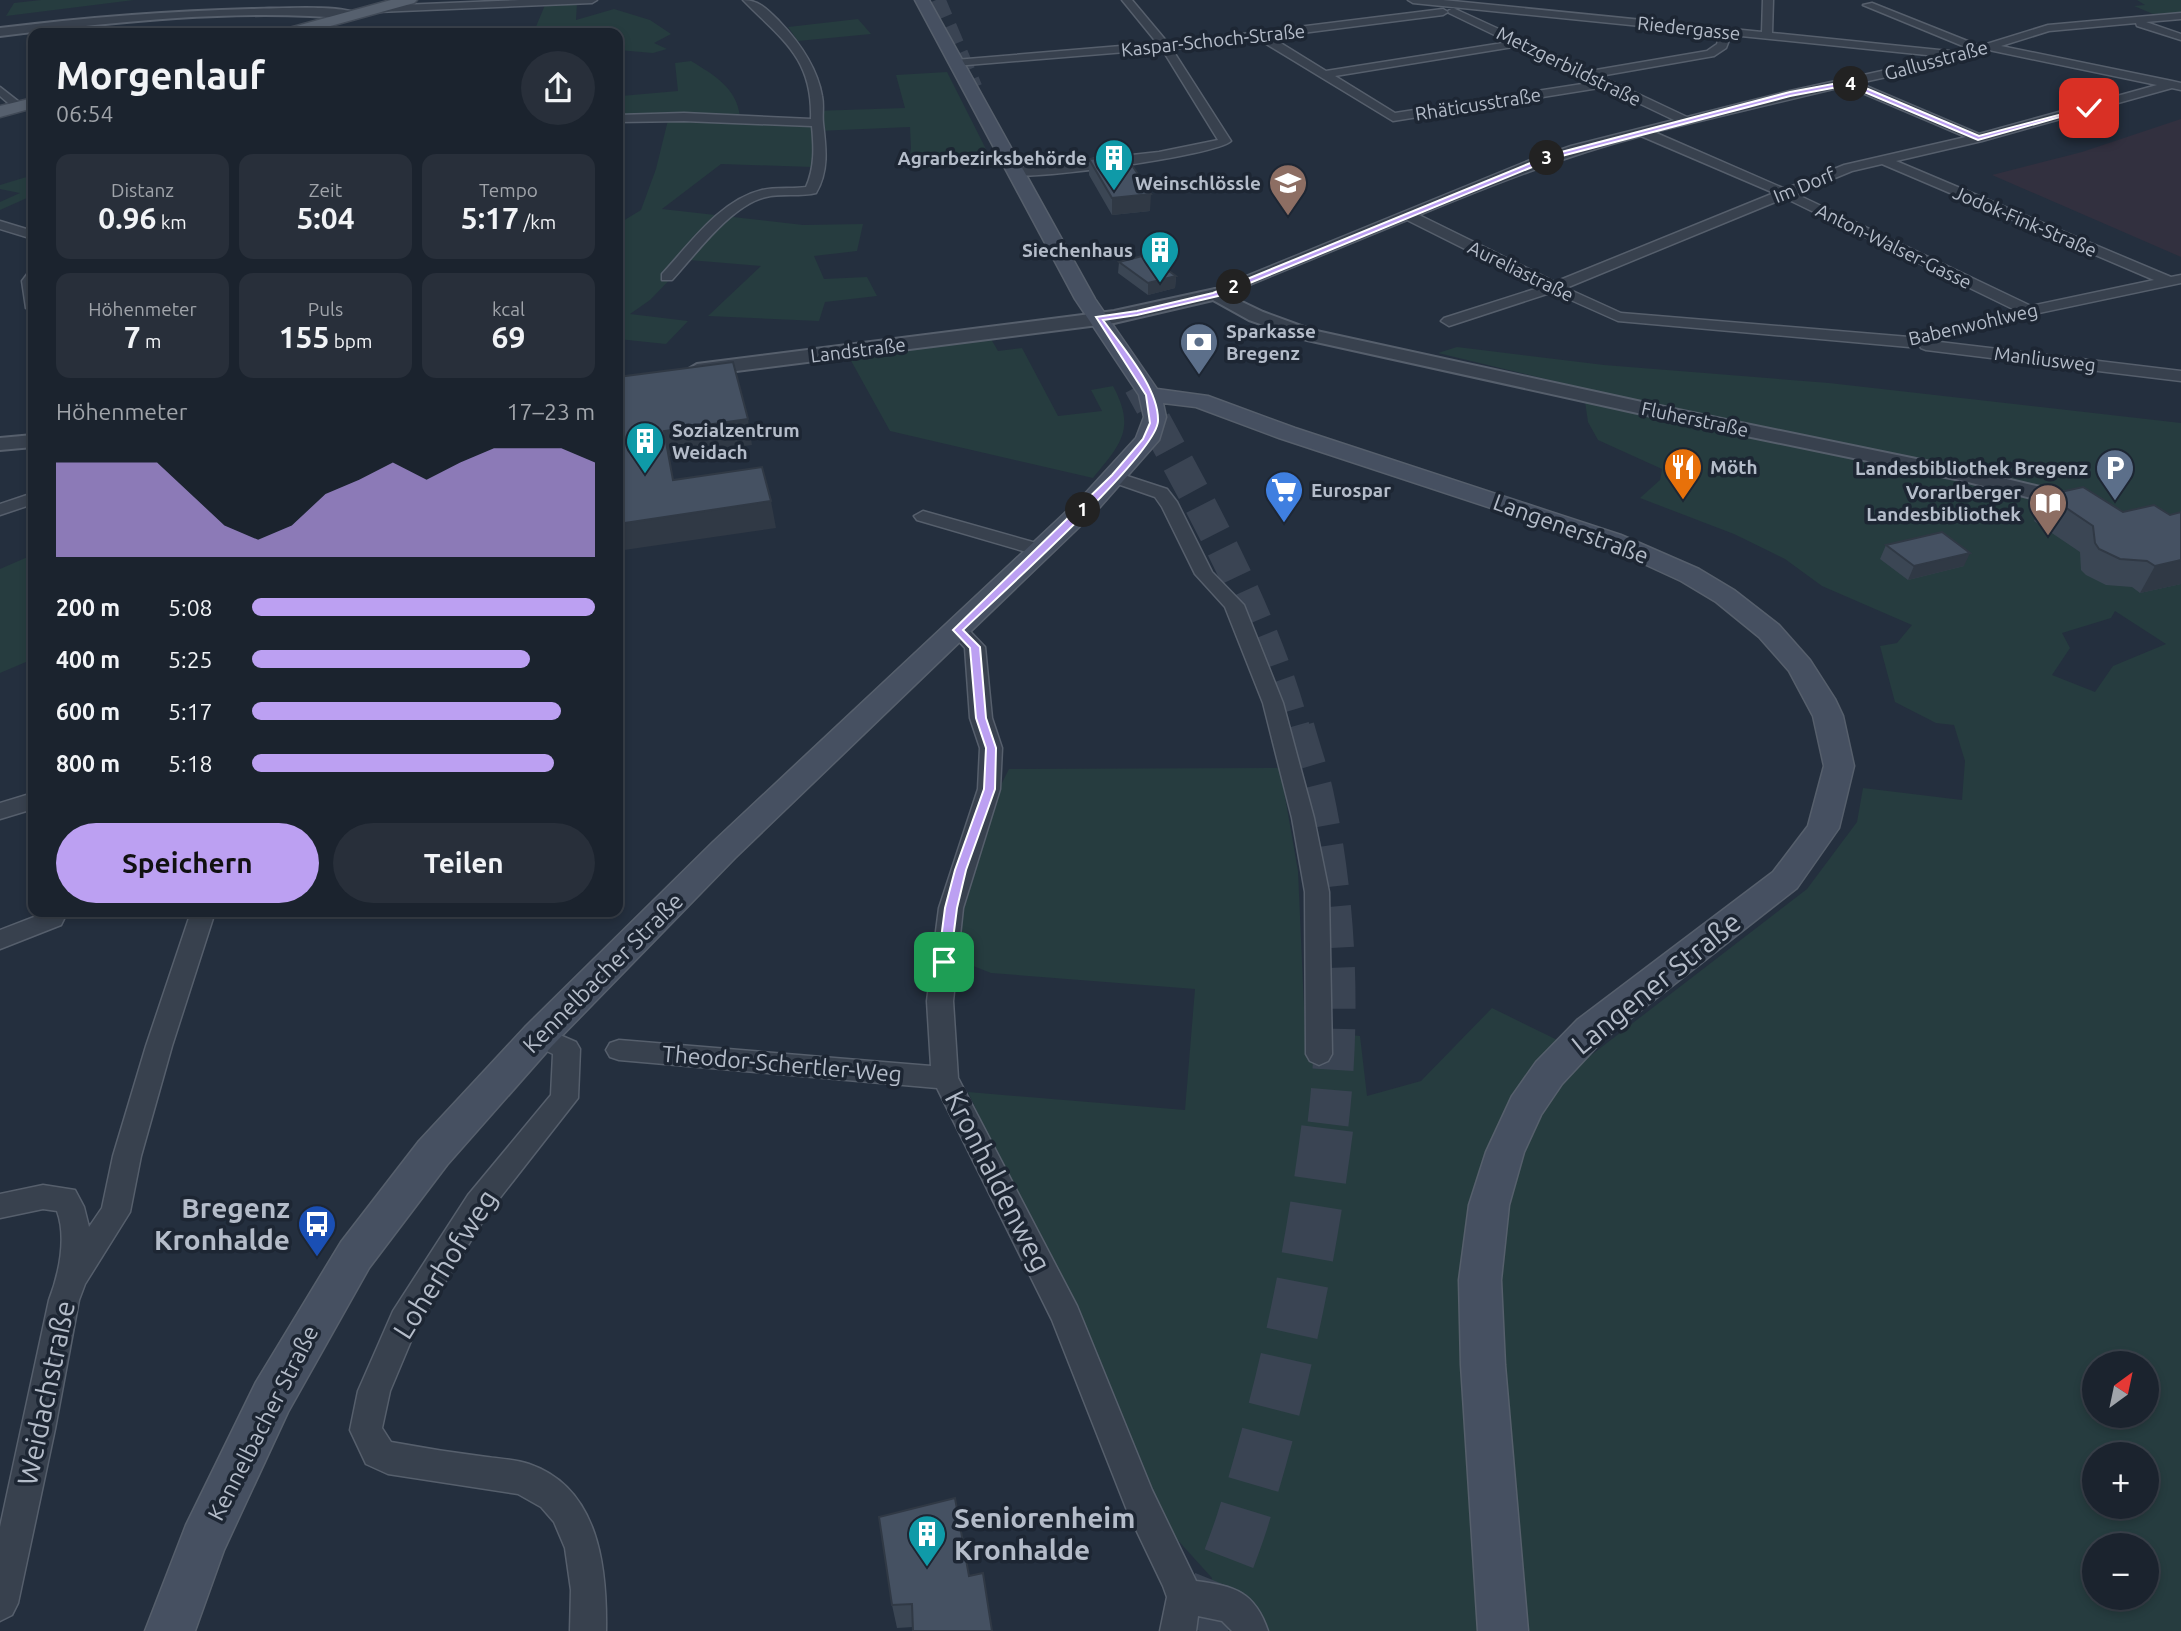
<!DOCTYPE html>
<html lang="de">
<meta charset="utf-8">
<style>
:root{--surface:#1b232e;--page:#282f3a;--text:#f1f3f6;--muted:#a0a4aa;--line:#39404a;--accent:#bca0f2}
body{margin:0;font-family:Ubuntu,sans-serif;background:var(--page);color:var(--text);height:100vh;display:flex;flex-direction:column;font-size:26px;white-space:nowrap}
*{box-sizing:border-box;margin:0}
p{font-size:23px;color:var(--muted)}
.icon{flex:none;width:38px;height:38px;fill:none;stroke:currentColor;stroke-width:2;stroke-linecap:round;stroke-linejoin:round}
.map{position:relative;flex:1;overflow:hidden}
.sheet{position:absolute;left:28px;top:28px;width:595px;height:889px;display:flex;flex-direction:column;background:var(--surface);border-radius:14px;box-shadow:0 4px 10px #0003,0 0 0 2px var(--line)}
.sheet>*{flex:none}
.needle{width:46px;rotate:33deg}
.buttons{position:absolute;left:2082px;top:1351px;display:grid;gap:14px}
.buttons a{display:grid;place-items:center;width:77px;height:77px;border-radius:50%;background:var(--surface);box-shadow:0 4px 10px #0003,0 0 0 2px var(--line);font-size:35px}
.pin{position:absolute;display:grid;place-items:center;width:60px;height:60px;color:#fff;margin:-30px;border-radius:14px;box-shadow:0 4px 10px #0006}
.km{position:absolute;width:35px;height:35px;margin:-18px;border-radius:50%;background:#222;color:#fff;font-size:19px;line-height:35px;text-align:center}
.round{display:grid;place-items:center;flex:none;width:74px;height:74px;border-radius:37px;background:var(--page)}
.overview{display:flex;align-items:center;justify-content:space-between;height:119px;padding:0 28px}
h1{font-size:38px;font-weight:700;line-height:52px}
.stats{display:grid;grid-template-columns:repeat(3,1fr);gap:10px;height:119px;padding:7px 28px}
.stats div{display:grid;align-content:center;border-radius:14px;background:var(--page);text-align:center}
.stats b{font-size:30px;font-weight:700}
.stats small{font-size:19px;font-weight:400}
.stats p{font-size:19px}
.chart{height:196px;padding:14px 28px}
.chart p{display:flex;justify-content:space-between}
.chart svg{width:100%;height:126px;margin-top:7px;fill:var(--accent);opacity:.7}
.action{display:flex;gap:14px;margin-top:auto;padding:14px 28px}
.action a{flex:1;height:80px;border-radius:42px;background:var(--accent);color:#111;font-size:28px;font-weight:700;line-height:80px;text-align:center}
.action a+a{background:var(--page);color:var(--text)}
ul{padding:0 28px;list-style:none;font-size:23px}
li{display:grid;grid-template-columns:112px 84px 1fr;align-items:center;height:52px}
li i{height:18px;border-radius:9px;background:var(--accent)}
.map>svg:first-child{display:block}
.medical{fill:#32303f}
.green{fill:#263c3f;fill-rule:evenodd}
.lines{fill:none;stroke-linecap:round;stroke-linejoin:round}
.motorway-tunnel-far4{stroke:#3a4453;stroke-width:19;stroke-dasharray:19 10;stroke-linecap:butt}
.motorway-tunnel-far3{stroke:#3a4453;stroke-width:24;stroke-dasharray:24 12;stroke-linecap:butt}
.motorway-tunnel-far2{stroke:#3a4453;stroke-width:32;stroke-dasharray:32 16;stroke-linecap:butt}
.motorway-tunnel-far1{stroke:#3a4453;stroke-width:41;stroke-dasharray:41 20;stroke-linecap:butt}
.motorway-tunnel{stroke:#3a4453;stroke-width:52;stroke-dasharray:52 26;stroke-linecap:butt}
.minor-casing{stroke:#565f6c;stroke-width:3}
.tertiary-casing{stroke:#565f6c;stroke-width:4}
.secondary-casing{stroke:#565f6c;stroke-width:3}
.primary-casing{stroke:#414a57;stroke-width:3}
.minor{fill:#38414e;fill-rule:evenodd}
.tertiary{fill:#38414e;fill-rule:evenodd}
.secondary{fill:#465061;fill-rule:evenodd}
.primary{fill:#56606e;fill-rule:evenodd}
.wall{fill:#3b4654}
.shaded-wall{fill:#303945}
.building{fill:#455162;stroke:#303945;stroke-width:2}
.route{fill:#bca0f2;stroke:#fff;stroke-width:2}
.labels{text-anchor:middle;stroke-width:7;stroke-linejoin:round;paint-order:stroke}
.far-street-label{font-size:19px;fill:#b4bcc9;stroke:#1d2633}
.far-poi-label{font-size:19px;font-weight:bold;fill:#b4bcc9;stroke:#1d2633;text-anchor:end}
.street-label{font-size:23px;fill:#b4bcc9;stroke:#1d2633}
.near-street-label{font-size:28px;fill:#b4bcc9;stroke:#1d2633}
.near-poi-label{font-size:28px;font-weight:bold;fill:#b4bcc9;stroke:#1d2633;text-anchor:end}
</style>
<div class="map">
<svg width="2181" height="1631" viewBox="0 0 2181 1631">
<rect width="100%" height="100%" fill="#242f3e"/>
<path class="medical" d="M2181,119V257L1992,175L2082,152Z"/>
<path class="green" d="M41,0H134L6,16L14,3Z
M2137,0H2181V13L2153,14L2134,6L2145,5Z
M577,3L576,20L614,9L650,20L671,34L654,43L667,49L653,53L618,50V33H511L535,29L545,5Z
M858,19L871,34L798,41L788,27Z
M691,61C714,75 737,88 740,117L796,121L811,119L813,111L905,108L896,75L947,72L993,163L908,170L911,148L910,127L817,131L812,167L721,164L662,209L803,225L863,224L857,251L814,256L824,279L867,277L877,296L825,302L819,321L708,316L761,266L689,260L650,300L630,314L688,321L666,344L618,339V224L641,210L656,169L669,116H618V101L624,100L621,96L678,91L675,63Z
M33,175V198H27L0,210V202L20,193L0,189V185Z
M991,339L998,351L1022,348L1058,416L1102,411L1091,390L1113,386C1136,429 1121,444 1093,478L890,431L849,357Z
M1457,347L1604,365L1829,383L2181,423V1631H1198L1212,1578L1174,1536L968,1092L1185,1110L1195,989L991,973L953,958V937L989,809L1009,769L1280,768L1298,871L1305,1030L1360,1036L1367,1096L1421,1081L1492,1008L1590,1056L1807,889L1857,822L1863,788L1962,800L1965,761L1954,725L1936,723L1895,702L1880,646L1897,643L1912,625L1822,586L1785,559L1734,534L1640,498L1660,480L1662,469L1598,440L1588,422L1583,388L1438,353ZM2115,611L2166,644L2113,666L2095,692L2052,675L2070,648L2062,633L2111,618ZM2095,1363H2147V1416H2095ZM2095,1454H2147V1507H2095ZM2095,1545H2147V1598H2095Z
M30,556L33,558V659L0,673V569Z"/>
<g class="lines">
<path class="motorway-tunnel-far4" d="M936,0L973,88"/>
<path class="motorway-tunnel-far3" d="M1136,387L1156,423"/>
<path class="motorway-tunnel-far2" d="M1155,421C1209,520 1264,620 1294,729"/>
<path class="motorway-tunnel-far1" d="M1294,728C1300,750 1308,772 1313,794C1336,900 1341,1016 1328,1124"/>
<path class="motorway-tunnel" d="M1200,1631C1214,1595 1230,1559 1242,1522C1283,1391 1311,1258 1328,1122"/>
<defs>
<path id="minor" d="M520,0H597L592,3L377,12L372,9L377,6Z
M743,0C759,0 768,10 779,21C799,42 817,67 822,96C824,105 822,114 823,123C826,148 829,171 816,193C799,197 782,193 766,197C731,205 696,254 672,280H662V274C690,244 720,200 762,190C776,187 791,189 806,187C815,167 814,147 812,126L684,121L618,122V115L684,113L811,119C813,57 781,39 743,0Z
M1122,0H1132L1168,43L1443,9L1448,12L1443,15L1271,37L1326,71L1509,42L1449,13L1448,11L1453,8L1590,71L1707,51L1717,44L1720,34L1413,3L1408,0H1443L1762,32L1763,0H1773L1772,33L1949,51L1954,55L1970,49L1863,5L1872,3L1980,46L2048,25L2181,13V19L2146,22L2181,34V40L2137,26L2136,23L2049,31L2001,46L2172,81L2181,83V90L2172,88L1982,141L1896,161L2171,277L2181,275V283L2030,315L1931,341L2181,371V381L1926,350L1921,348L1919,344L1909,347L1618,321L1553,292L1449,326L1441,321L1444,318L1541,287L1407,220L1220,297H1210L1208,294L1210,291L1528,161L1571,146L1674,120L1605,87L1393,121L1258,39L1172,49L1231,141C1215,156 1034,180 1010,175V169L1014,168L1159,152L1218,140L1162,49L955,66L950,63L955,60L1157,43ZM1731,35L1946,57L1790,91L1687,117L1600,76L1714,56L1726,48ZM1519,46L1595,82L1395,113L1335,76ZM1989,50L2157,85L1979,134L1859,83L1946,64ZM1846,86L1966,137L1844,165L1785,189L1654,132ZM1641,136L1774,193L1555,282L1419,215C1492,185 1564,156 1641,136ZM1882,164L2154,280L2031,306L1796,194L1852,171ZM1785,198L2015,310L1909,337L1621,313L1566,288Z
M0,87L23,105V109H15L0,96Z
M0,221L33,231V239L0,229Z
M33,272V312L26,308L22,281L28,273Z
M1115,472L1167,489L1177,502L1212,572L1244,605L1283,703L1314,818L1329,892L1332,1054L1328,1061L1319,1065L1310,1061L1306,1054L1305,892L1292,818L1263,703L1225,607L1195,574L1162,507L1155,497L1109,481L1106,477L1109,473Z
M33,493V504L0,515V504Z
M923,511L1047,546L1049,550L1040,556L917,520L914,516Z
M958,624L965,626L985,647L992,718L1002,748L1000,789L963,908L953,1001L958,1078L1077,1306L1152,1490L1196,1581C1235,1586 1255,1592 1268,1631H1232L1222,1621L1198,1616L1196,1631H1160L1167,1597L1163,1586L1128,1513L1052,1320L937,1088L619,1060L610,1057L606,1050L610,1043L619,1040L931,1066L927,1001L939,908L978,789L980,748L970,718L965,648L948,630L951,626Z
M33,793V809L0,819V803Z
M47,912L61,913L64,919L61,925L0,949V930Z
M191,912H215L172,1046L141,1156L130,1212L85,1284L79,1300L55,1429L18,1603L12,1615L0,1621V1527L49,1300C59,1274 67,1238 57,1211L43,1209L0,1218V1194L43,1185L75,1190L84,1207L89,1227L102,1208L113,1156L146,1046Z
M539,1026L576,1042L580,1049L578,1098L488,1213L416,1329L390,1391L382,1428L391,1442C423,1448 455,1453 487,1457C501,1459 515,1459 529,1464C599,1488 607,1567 606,1631H570L571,1590L565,1548L554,1522L541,1507L518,1494L388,1474L366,1464L350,1430L358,1391L393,1311L468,1195L551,1095L553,1054L530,1043L526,1036L530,1029Z"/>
<path id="tertiary" d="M251,9C273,9 345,4 359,15L353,19C238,8 114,22 0,36V28C83,18 167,11 251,9Z
M1215,289L1263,312L1312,330L1683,411L1960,468L2091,499L2094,504L2091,509L2083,511L1960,480L1683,423L1307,340L1249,320L1213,300L1114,323L697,376L687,370L697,364L1114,311Z
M33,435V447L0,450V438Z"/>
<path id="secondary" d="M915,0H929L1095,299L1157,389L1208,396L1295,428L1621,535L1699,569L1734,590L1779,625L1810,660L1835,699L1843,716L1854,766L1839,828L1797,888L1603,1040L1562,1084L1541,1115L1524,1152L1509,1205L1501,1280L1505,1365L1528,1631H1478L1461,1365L1459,1280L1469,1205L1486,1152L1512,1096L1536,1062L1577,1020L1773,872L1808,826L1824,766L1813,716L1789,671L1759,637L1716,602L1681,581L1603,545L1279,438L1196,407L1163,403L1166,417L1159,440L1100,507L735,858L552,1046L447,1165L369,1268L288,1412L224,1550L195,1631H145L186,1525L256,1382L341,1242L419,1141L526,1026L713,842L1082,497L1136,438L1144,417L1139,395L1075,299Z"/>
<path id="primary" d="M391,0H417L414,3L305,33H280L282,30Z
M33,98V108L0,117V106Z"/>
</defs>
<use href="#minor" class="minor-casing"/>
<use href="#tertiary" class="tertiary-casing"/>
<use href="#secondary" class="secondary-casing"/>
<use href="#primary" class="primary-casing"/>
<use href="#minor" class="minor"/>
<use href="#tertiary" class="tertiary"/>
<use href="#secondary" class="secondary"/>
<use href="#primary" class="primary"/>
</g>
<path class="wall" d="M1089,159L1150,211L1112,215L1089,175Z
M1119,262L1176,276L1175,288L1148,295L1118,273Z
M2047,495L2123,512L2170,515L2181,512V584L2140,593L2132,587L2106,585L2086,575L2081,570L2080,552L2034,521Z
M1886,545L1964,566L1908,580L1880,559Z
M955,1498L913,1627L897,1628L892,1605Z"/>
<path class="shaded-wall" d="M1151,194L1150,211L1112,215V198Z
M1176,276L1175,288L1148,295V283Z
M748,419L752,445L669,456L678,506L664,431Z
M771,501L776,528L624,550L618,524Z
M1970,553L1964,566L1908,580L1914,566Z
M2181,560V584L2140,593L2155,566Z"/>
<path class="building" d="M1126,156L1151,194L1112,198L1089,159Z
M1146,255L1176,276L1148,283L1119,262Z
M733,362L748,419L664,431L673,480L762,467L771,501L618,524V377Z
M2083,487L2123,512L2154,505L2170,515L2181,512V560L2155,566L2147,561L2120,559L2099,549L2095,543L2093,526L2047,495Z
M1942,532L1970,553L1914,566L1886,545Z
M955,1498L969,1576L983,1573L992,1631H913L912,1604L892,1605L879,1517Z"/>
<path class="route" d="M1849,81L1979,136L2089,107L2092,108L1978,140L1848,85L1790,96L1554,158L1218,296L1137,315L1103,320C1122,347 1159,388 1158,421C1157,454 995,599 963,630L980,647L986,718L996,748L995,789L966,870L957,908L950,962L944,967L939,966L938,962L945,908L955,870L984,789L986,748L976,718L970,648L953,630L1112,475L1143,439L1150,423L1146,395L1096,317L1137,311L1213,293L1550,155L1790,92Z"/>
<defs>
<symbol id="building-pin" viewBox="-11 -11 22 30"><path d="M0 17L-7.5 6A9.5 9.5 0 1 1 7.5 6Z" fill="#0f9aa8" stroke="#1d2633"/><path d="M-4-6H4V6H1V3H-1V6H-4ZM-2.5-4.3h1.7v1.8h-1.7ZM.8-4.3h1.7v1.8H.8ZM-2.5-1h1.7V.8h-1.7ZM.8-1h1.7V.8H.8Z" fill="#fff"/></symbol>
<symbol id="school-pin" viewBox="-11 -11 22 30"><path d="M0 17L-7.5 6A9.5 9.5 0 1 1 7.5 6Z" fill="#8d6e63" stroke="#1d2633"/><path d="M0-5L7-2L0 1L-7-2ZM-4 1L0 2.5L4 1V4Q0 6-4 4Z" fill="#fff"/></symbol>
<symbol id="bank-pin" viewBox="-11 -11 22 30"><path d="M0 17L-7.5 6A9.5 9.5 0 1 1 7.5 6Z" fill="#5c6f8a" stroke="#1d2633"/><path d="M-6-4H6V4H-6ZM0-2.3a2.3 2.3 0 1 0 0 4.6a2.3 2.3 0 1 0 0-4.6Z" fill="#fff"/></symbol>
<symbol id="restaurant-pin" viewBox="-11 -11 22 30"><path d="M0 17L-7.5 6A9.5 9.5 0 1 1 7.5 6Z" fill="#e8710a" stroke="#1d2633"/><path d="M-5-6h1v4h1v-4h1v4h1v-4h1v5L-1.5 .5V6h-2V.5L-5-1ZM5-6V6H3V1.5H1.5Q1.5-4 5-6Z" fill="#fff"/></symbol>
<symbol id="parking-pin" viewBox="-11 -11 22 30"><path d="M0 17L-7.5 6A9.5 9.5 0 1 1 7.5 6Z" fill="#5c6f8a" stroke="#1d2633"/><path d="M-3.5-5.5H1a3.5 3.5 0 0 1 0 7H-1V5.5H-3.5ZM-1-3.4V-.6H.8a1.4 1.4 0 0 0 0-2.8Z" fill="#fff"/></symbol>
<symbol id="supermarket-pin" viewBox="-11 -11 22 30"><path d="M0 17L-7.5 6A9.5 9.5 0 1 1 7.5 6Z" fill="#3f7fe0" stroke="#1d2633"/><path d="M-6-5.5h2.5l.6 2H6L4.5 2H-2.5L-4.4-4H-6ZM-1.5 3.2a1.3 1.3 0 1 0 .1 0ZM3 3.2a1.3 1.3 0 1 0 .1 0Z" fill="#fff"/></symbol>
<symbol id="library-pin" viewBox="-11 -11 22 30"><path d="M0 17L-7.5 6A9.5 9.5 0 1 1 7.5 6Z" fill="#8d6e63" stroke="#1d2633"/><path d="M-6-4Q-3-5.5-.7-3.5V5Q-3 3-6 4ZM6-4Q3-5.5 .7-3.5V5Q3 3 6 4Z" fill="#fff"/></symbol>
<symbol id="bus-pin" viewBox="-11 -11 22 30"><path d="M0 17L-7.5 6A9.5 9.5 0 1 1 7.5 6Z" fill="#1a4fb4" stroke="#1d2633"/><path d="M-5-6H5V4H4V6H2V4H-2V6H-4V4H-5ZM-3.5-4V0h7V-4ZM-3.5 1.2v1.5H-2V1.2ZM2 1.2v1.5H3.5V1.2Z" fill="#fff"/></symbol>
</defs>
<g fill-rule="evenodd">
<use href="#building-pin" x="1092" y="136" width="44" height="60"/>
<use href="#school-pin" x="1266" y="161" width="44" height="60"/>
<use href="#building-pin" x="1138" y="228" width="44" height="60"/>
<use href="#bank-pin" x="1177" y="320" width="44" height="60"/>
<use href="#building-pin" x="623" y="419" width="44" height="60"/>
<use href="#restaurant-pin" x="1661" y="445" width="44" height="60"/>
<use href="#parking-pin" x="2093" y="446" width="44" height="60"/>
<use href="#supermarket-pin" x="1262" y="468" width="44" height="60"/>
<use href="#library-pin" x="2026" y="481" width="44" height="60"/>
<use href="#bus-pin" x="295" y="1202" width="44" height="60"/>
<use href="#building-pin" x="905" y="1512" width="44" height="60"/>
</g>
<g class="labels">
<g class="far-street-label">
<text transform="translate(1689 28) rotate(6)" y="7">Riedergasse</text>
<text transform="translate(1213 40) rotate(-6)" y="7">Kaspar-Schoch-Straße</text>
<text transform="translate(1936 60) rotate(-15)" y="7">Gallusstraße</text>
<text transform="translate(1569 66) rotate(26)" y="7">Metzgerbildstraße</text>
<text transform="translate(1478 104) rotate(-9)" y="7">Rhäticusstraße</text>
<text transform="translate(1804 185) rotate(-22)" y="7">Im Dorf</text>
<text transform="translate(2025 221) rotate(23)" y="7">Jodok-Fink-Straße</text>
<text transform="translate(1894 246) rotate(26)" y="7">Anton-Walser-Gasse</text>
<text transform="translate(1521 271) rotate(26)" y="7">Aureliastraße</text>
<text transform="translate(1973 324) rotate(-13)" y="7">Babenwohlweg</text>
<text transform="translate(858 350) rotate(-7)" y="7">Landstraße</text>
<text transform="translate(2045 359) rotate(7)" y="7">Manliusweg</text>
<text transform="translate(1695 419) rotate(12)" y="7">Fluherstraße</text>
</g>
<g class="far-poi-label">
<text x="1087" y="165">Agrarbezirksbehörde</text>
<text x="1261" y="190">Weinschlössle</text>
<text x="1133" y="257">Siechenhaus</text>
<text x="1226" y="338" text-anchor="start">Sparkasse<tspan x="1226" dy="22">Bregenz</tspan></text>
<text x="672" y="437" text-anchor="start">Sozialzentrum<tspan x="672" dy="22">Weidach</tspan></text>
<text x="1710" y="474" text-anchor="start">Möth</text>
<text x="2088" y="475">Landesbibliothek Bregenz</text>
<text x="1311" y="497" text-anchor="start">Eurospar</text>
<text x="2021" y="499">Vorarlberger<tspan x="2021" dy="22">Landesbibliothek</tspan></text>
</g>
<g class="street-label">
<text transform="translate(1571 529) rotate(20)" y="8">Langenerstraße</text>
<text transform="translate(603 973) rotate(-45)" y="8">Kennelbacher Straße</text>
<text transform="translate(782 1064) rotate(5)" y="8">Theodor-Schertler-Weg</text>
<text transform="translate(263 1423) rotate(-63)" y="8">Kennelbacher Straße</text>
</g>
<g class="near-street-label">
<text transform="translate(1656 983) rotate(-39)" y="10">Langener Straße</text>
<text transform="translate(998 1181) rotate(63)" y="10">Kronhaldenweg</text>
<text transform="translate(445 1264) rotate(-58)" y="10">Loherhofweg</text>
<text transform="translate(46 1393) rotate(-78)" y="10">Weidachstraße</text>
</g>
<g class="near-poi-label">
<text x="290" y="1218">Bregenz<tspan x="290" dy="32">Kronhalde</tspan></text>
<text x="954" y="1528" text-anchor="start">Seniorenheim<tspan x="954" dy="32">Kronhalde</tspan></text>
</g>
</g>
</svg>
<div class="buttons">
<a><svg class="needle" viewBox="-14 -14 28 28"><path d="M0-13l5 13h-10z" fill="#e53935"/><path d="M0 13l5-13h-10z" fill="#a0a4aa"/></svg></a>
<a>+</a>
<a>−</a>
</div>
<div class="pin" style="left:944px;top:962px;background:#1e9e55"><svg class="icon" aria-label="arrive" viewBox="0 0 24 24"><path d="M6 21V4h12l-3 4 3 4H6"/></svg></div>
<div class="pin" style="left:2089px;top:108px;background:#d93025"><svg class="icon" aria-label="check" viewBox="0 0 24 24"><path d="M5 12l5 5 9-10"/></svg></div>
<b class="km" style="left:1083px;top:510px">1</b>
<b class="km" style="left:1234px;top:287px">2</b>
<b class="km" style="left:1547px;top:158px">3</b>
<b class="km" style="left:1851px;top:84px">4</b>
<section class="sheet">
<div class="overview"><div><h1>Morgenlauf</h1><p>06:54</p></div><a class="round"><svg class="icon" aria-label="share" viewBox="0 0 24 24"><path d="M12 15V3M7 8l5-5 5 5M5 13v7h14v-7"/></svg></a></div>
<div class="stats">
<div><p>Distanz</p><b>0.96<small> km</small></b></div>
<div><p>Zeit</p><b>5:04</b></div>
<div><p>Tempo</p><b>5:17<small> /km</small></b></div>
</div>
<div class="stats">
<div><p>Höhenmeter</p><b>7<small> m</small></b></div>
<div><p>Puls</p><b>155<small> bpm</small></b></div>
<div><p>kcal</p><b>69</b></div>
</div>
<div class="chart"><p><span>Höhenmeter</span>17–23 m</p>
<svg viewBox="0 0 160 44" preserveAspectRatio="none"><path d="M0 44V11L10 11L20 11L30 11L40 22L50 33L60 38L70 33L80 22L90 17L100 11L110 17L120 11L130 6L140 6L150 6L160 11V44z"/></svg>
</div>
<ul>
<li><b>200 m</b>5:08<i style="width:100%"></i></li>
<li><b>400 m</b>5:25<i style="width:81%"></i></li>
<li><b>600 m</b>5:17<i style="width:90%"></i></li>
<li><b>800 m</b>5:18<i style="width:88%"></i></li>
</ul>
<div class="action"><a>Speichern</a><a>Teilen</a></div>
</section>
</div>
